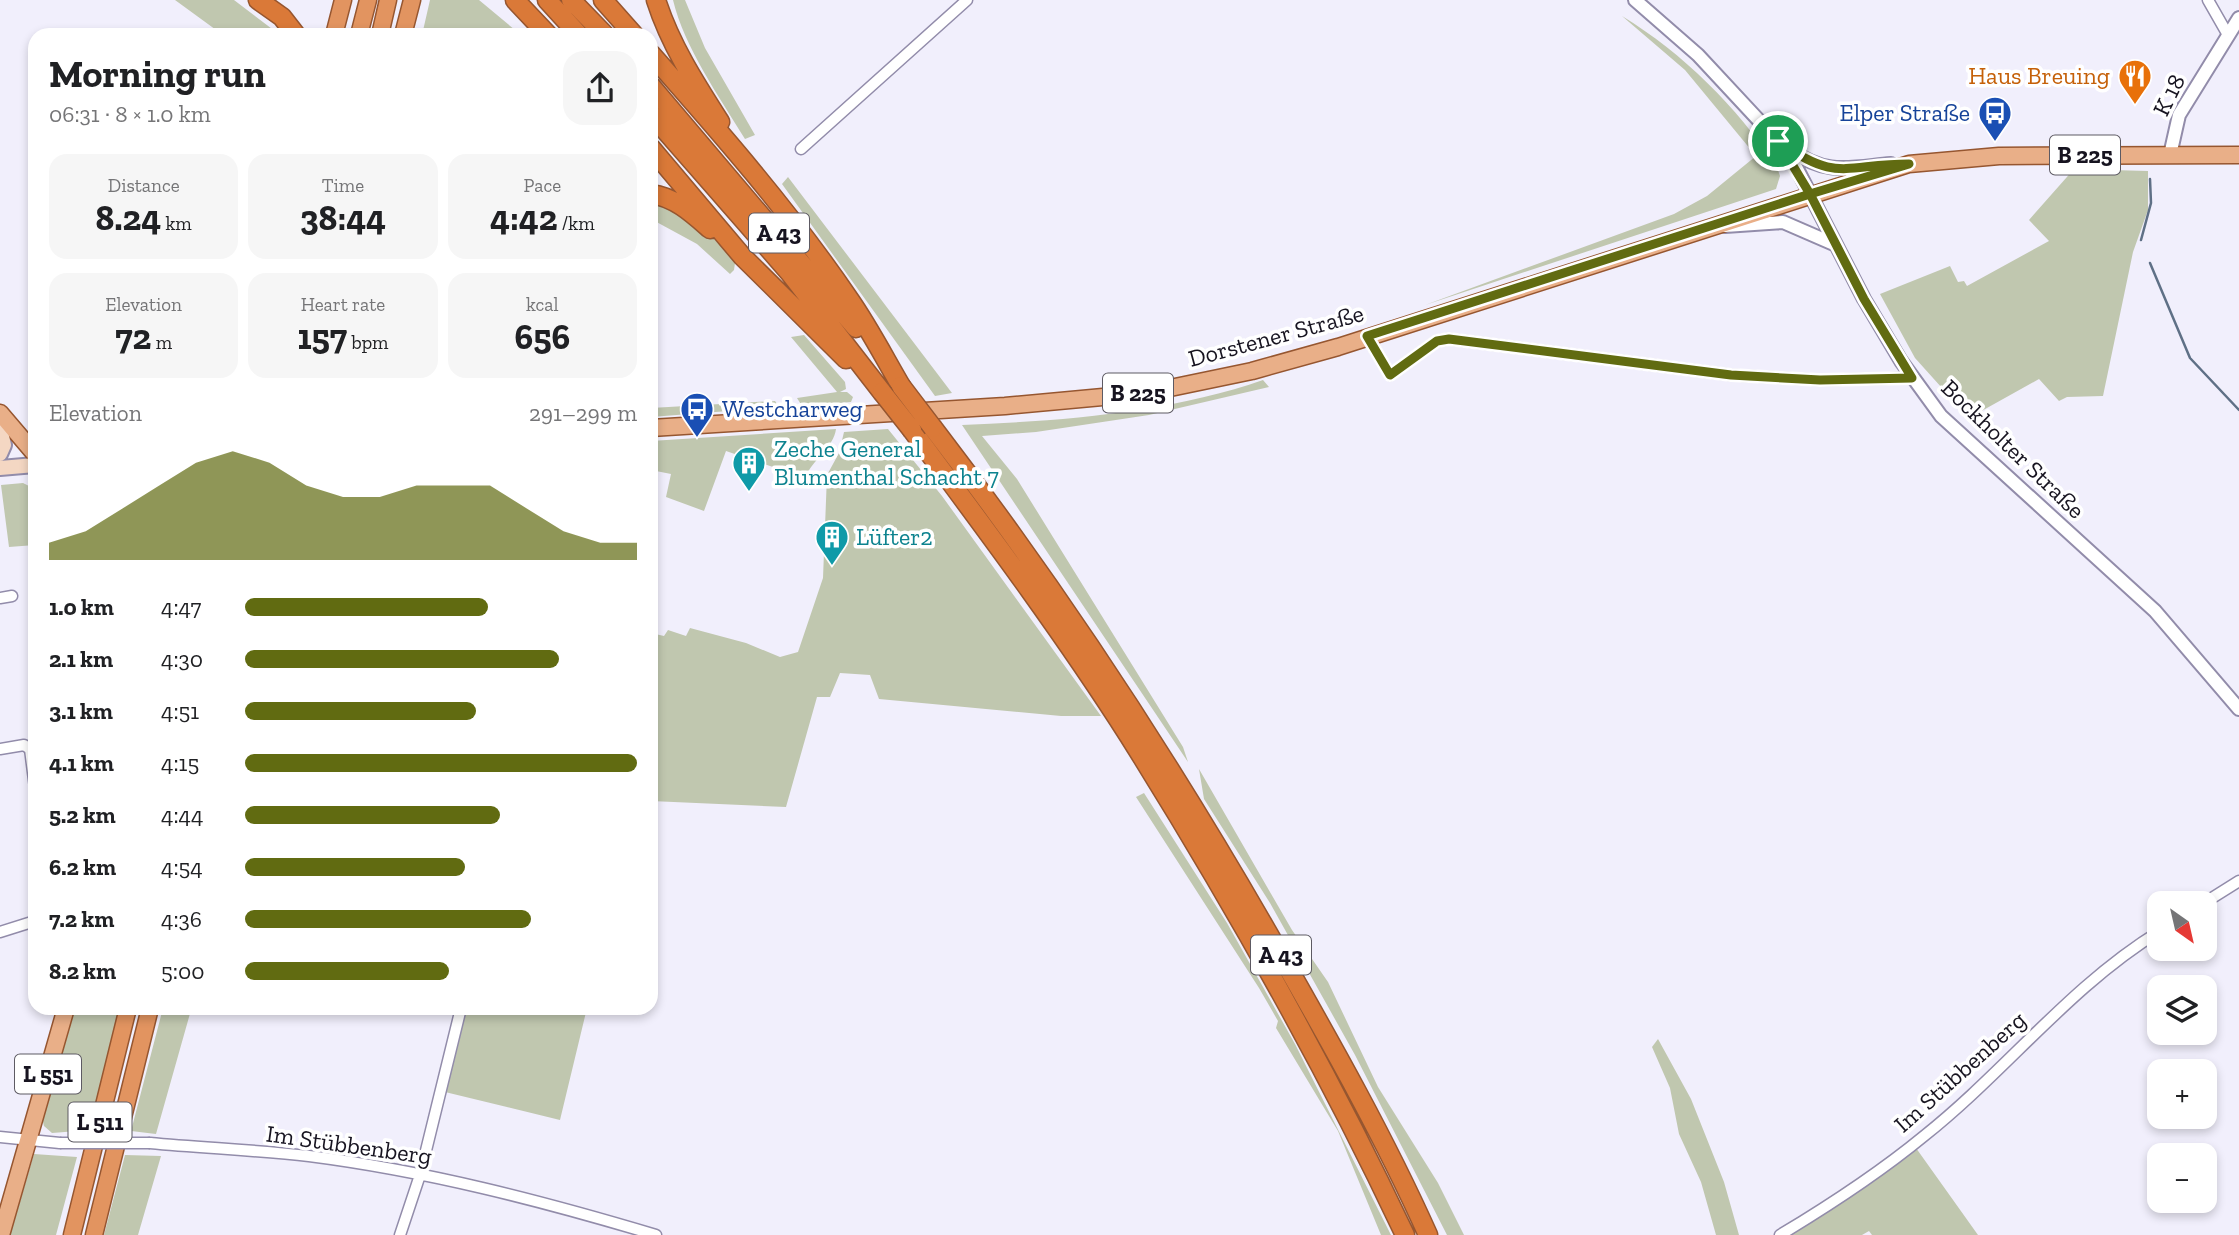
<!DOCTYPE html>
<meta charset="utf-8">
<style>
:root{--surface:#fff;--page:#f6f6f6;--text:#202124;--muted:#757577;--accent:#616b11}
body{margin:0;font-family:"Zilla Slab",serif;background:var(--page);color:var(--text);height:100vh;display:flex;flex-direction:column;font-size:26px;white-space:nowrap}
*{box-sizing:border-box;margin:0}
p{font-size:23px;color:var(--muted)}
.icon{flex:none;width:38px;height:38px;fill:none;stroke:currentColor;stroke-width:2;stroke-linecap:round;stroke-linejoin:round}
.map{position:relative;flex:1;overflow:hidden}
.sheet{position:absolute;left:28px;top:28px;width:630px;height:987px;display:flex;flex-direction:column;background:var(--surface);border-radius:21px;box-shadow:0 4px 10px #0003}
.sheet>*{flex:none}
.needle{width:46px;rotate:146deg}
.controls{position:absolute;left:2147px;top:891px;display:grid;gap:14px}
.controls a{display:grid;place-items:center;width:70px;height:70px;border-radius:14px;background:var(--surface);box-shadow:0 4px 10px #0003;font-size:35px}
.pin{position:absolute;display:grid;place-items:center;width:60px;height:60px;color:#fff;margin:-30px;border:4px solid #fff;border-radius:50%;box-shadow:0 2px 7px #0007}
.round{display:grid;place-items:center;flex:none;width:74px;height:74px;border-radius:21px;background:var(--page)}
.head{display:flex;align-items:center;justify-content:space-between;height:119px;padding:0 21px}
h1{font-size:38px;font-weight:800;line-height:52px}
.figures{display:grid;grid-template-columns:repeat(3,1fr);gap:10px;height:119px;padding:7px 21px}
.figures div{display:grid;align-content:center;border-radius:18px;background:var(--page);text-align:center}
.figures b{font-size:35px;font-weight:800}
.figures small{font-size:19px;font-weight:400}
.figures p{font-size:19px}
.chart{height:196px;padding:14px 21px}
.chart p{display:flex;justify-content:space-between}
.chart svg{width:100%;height:126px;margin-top:7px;fill:var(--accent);opacity:.7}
ul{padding:0 21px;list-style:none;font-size:23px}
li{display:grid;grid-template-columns:112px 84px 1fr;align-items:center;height:52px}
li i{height:18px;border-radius:9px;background:var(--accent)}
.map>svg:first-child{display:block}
.green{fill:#c0c7af}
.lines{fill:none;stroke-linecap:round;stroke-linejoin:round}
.stream{stroke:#5f7086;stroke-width:2.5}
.minor-casing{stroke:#928caa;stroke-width:13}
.tertiary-casing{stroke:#928caa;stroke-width:16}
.secondary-casing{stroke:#928caa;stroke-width:18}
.primary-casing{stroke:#965630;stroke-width:19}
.trunk-casing{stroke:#965630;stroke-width:19}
.motorway-casing{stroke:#965630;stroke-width:21}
.minor{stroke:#fff;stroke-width:10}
.tertiary{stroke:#fff;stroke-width:12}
.secondary{stroke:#f4d7c3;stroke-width:14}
.primary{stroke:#e9af88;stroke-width:16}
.trunk{stroke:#e29460;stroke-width:16}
.motorway{stroke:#da7938;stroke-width:18}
.minor-bridge-casing{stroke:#928caa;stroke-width:13;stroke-linecap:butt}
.motorway-bridge-casing{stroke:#965630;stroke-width:21;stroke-linecap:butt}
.minor-bridge{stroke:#fff;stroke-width:10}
.motorway-bridge{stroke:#da7938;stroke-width:18}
.route-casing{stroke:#fff;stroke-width:14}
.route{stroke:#616b11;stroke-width:9}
.labels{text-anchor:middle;stroke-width:7;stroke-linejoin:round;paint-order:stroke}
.shield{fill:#fff;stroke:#5d5a63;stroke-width:2}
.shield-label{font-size:23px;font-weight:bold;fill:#171420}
.food-label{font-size:24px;fill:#c56008;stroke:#fff;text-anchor:end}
.street-label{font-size:24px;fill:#171420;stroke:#fff}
.transit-label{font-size:24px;fill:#164399;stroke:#fff;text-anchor:end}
.culture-label{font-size:24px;fill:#0d838f;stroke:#fff;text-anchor:start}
</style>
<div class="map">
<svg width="2239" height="1235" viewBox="0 0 2239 1235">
<rect width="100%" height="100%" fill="#f1effc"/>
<path class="green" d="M175,0H234L280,35H223Z
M430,0H479L521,35H422Z
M673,0H685L705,48L755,135L745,139C720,98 684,47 673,0Z
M1622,16C1684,54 1736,106 1777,167L1780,176L1776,189L1425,305L1674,214L1707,196L1756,156L1685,70Z
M2074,169L2148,171V210L2133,252L2103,396L2067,397L2059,401L2039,379L1969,418L1915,358L1880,294L1950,266L1958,282L1964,281L1967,286L2049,241L2029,220Z
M788,177L952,393L935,396L782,184Z
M651,203C685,211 715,235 735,263L734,270L730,274L697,244L651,219Z
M804,335L845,382L846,389L840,392H847L853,397L851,402L802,406L797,398L837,392L791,337Z
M1263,380L1269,387L1149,415L1036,432L982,436L1017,479L1183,747L1188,762L962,425C1061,421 1168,413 1263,380Z
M775,401L779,407L651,417V408Z
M836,429C834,447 812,460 805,478L726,451L704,511L666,497L671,474L651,470V441Z
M888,429L942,496L1101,716H1061L879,699L870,675L840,673L830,697H817L786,807L651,801V633L664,636L668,630L686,636L690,628L746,643L780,657L798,652L823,578L827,475L839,453L844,432Z
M23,483L35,489V545L9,547L1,485Z
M1199,769L1292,930L1328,982L1378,1087L1438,1183L1464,1235H1447L1355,1055L1270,903L1204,799Z
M1144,793L1227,923L1295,1044L1391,1235H1381L1338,1131L1276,1028L1278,1021L1259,988L1136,797Z
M75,1008H119L90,1130L52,1133L44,1126L42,1118Z
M163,1008H276L277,1014L191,1010L156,1134L131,1131Z
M465,1008H587L560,1120L445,1092Z
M1658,1039L1691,1099L1724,1182L1739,1235H1716L1701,1182L1679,1134L1670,1088L1652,1047Z
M1916,1148L1978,1235H1872L1869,1231L1862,1235H1786L1832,1209Z
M34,1154L77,1157L56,1235H10Z
M125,1155L161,1156L138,1235H104Z"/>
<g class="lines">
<path class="stream" d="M2141,240L2151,203L2150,179
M2150,263L2190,358L2239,410"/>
<defs>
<path id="minor" d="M2208,0L2228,35
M801,149L967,0
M1367,336L1390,375L1437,341L1449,339L1731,375L1820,380L1912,378
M0,598L12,596
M0,749L24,745L30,749L35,788
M2204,903L2239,881
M0,932L35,921
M0,1137L60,1143
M150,1143C203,1148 256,1150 309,1156C427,1171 542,1201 656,1235
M400,1235L420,1175L461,1008
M1780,1235C1830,1205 1879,1173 1924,1136C2006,1071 2070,986 2160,931"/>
<path id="tertiary" d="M1635,0L1698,55L1778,141L1795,165L1864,299L1901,361L1941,416L2155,611L2239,709
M1789,149C1827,176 1848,168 1891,164
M2170,155L2179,115L2239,18
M1725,226L1783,222L1836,245"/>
<path id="secondary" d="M0,428L4,445L0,454
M0,468L35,465"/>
<path id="primary" d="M0,413L35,454
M651,428L1005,406L1146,393L1252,371L1338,347L1909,164L1999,156L2239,155
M1,1235L66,1008"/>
<path id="trunk" d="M334,35L343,0
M359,35L368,0
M380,35L388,0
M403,35L412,0
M72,1235L128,1008
M94,1235L150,1008"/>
<path id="motorway" d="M258,0L282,17L296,35
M515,0L548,35
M547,0L579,35
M571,0L605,35
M603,0L634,35
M656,0C670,44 695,83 720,122
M651,54C720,132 790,212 849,299C868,326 884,357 901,386
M651,86L856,328
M651,114L789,272L882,392
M651,148L742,256L846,359
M651,194C675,197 693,214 710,229
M933,428C1061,595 1176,771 1280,954C1332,1045 1385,1139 1428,1235
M912,430C987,531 1062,631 1129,736C1230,897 1324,1063 1405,1235"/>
</defs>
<use href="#minor" class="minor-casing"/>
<use href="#tertiary" class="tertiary-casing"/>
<use href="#secondary" class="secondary-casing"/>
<use href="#primary" class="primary-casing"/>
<use href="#trunk" class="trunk-casing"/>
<use href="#motorway" class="motorway-casing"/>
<use href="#minor" class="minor"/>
<use href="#tertiary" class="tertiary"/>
<use href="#secondary" class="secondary"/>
<use href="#primary" class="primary"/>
<use href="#trunk" class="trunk"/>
<use href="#motorway" class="motorway"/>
<defs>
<path id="minor-bridge" d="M60,1143H150"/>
<path id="motorway-bridge" d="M901,386L933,428
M882,392L912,430"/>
</defs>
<use href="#minor-bridge" class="minor-bridge-casing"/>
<use href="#motorway-bridge" class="motorway-bridge-casing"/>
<use href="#minor-bridge" class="minor-bridge"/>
<use href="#motorway-bridge" class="motorway-bridge"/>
</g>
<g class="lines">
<defs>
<path id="route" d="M1778,141L1810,194L1367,336L1390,375L1437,341L1449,339L1731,375L1820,380L1912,378L1864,299L1810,194L1909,164C1845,164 1837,184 1778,141"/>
</defs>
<use href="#route" class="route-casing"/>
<use href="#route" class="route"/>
</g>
<defs>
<symbol id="restaurant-pin" viewBox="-11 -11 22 30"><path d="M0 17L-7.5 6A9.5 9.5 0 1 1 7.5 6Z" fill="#e8710a" stroke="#fff"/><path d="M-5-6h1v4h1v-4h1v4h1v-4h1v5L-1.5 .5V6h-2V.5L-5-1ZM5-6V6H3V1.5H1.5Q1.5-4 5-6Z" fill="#fff"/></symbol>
<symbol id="bus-pin" viewBox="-11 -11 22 30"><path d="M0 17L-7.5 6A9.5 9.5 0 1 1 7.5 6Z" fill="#1a4fb4" stroke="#fff"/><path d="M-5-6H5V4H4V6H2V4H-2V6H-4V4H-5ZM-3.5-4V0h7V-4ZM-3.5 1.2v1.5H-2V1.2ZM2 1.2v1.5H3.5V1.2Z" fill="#fff"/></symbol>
<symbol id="building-pin" viewBox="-11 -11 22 30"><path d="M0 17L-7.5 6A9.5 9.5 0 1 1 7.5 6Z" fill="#0f9aa8" stroke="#fff"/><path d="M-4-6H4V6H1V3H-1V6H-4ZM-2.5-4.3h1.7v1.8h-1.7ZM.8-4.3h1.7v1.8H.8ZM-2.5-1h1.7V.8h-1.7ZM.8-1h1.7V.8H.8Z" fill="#fff"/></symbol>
</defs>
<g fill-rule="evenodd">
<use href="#restaurant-pin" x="2116" y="57" width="38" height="52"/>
<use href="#bus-pin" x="1976" y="94" width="38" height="52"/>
<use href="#bus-pin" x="678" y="390" width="38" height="52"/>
<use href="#building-pin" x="730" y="444" width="38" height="52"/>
<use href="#building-pin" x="813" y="518" width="38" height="52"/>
</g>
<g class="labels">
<g class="shield">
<rect x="2050" y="135.5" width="70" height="39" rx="5"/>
<rect x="749" y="213.5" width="60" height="39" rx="5"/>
<rect x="1103" y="373.5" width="70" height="39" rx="5"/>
<rect x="1251" y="935.5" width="60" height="39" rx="5"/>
<rect x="15" y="1054.5" width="66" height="39" rx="5"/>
<rect x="68.5" y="1102.5" width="63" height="39" rx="5"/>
</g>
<g class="shield-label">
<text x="2085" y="163">B 225</text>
<text x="779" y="241">A 43</text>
<text x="1138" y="401">B 225</text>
<text x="1281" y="963">A 43</text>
<text x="48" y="1082">L 551</text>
<text x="100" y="1130">L 511</text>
</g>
<g class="food-label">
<text x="2110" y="84">Haus Breuing</text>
</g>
<g class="street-label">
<text transform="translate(2169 95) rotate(-64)" y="8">K 18</text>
<text transform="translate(1276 336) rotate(-15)" y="8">Dorstener Straße</text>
<text transform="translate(2013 449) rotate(44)" y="8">Bockholter Straße</text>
<text transform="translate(1960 1072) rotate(-42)" y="8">Im Stübbenberg</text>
<text transform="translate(349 1145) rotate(8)" y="8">Im Stübbenberg</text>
</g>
<g class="transit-label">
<text x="1970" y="121">Elper Straße</text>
<text x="722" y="417" text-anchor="start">Westcharweg</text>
</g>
<g class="culture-label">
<text x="774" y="457">Zeche General<tspan x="774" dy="28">Blumenthal Schacht 7</tspan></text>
<text x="856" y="545">Lüfter2</text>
</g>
</g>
</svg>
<div class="controls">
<a><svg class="needle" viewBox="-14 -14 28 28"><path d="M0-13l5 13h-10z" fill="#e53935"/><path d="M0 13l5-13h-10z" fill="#757577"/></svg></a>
<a><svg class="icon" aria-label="layers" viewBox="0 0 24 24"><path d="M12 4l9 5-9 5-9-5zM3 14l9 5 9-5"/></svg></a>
<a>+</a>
<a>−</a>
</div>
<div class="pin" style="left:1778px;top:141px;background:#1e9e55"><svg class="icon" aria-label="arrive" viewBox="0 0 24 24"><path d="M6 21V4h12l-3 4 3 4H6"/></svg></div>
<section class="sheet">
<div class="head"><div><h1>Morning run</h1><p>06:31 · 8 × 1.0 km</p></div><a class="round"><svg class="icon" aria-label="share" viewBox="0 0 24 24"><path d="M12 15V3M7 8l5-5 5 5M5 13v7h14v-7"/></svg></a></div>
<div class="figures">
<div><p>Distance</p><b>8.24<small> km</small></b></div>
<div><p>Time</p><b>38:44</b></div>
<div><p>Pace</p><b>4:42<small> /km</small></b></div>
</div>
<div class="figures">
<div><p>Elevation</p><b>72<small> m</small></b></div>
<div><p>Heart rate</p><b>157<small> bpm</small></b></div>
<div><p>kcal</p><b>656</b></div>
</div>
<div class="chart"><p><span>Elevation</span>291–299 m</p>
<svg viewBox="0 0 160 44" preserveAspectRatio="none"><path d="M0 44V38L10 34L20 26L30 18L40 10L50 6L60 10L70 18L80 22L90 22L100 18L110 18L120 18L130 26L140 34L150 38L160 38V44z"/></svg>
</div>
<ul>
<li><b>1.0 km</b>4:47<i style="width:62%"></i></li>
<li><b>2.1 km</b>4:30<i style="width:80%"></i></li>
<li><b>3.1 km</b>4:51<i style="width:59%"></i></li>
<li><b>4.1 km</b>4:15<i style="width:100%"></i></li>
<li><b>5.2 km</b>4:44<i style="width:65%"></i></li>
<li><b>6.2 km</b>4:54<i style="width:56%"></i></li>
<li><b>7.2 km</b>4:36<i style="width:73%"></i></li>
<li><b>8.2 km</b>5:00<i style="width:52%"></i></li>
</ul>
</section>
</div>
